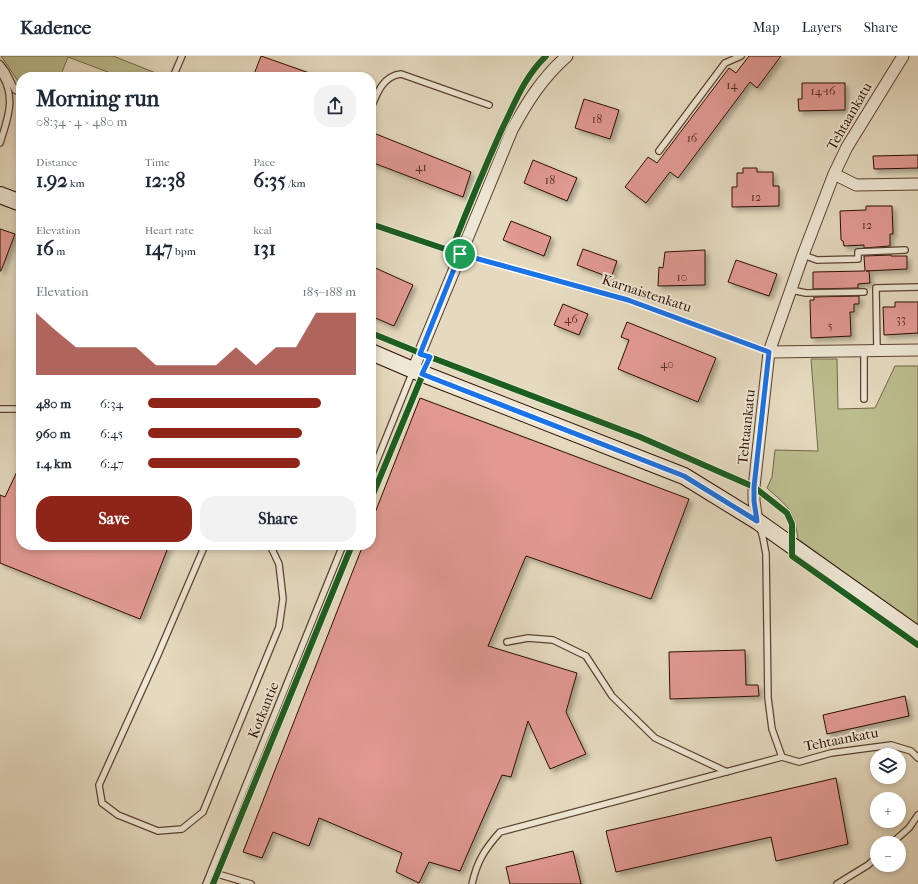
<!DOCTYPE html>
<meta charset="utf-8">
<style>
:root{--surface:#fff;--page:#f2f2f3;--text:#1f2937;--muted:#747a83;--line:#e0e1e3;--accent:#8f2418}
body{margin:0;font-family:"IM FELL French Canon",serif;background:var(--page);color:var(--text);height:100vh;display:flex;flex-direction:column;font-size:15px;white-space:nowrap}
*{box-sizing:border-box;margin:0}
p{font-size:13px;color:var(--muted)}
.icon{flex:none;width:22px;height:22px;fill:none;stroke:currentColor;stroke-width:2;stroke-linecap:round;stroke-linejoin:round}
.map{position:relative;flex:1;overflow:hidden}
.drawer{position:absolute;left:16px;top:16px;width:360px;height:478px;display:flex;flex-direction:column;background:var(--surface);border-radius:16px;box-shadow:0 2px 6px #0003}
.drawer>*{flex:none}
.controls{position:absolute;left:870px;top:692px;display:grid;gap:8px}
.controls a{display:grid;place-items:center;width:36px;height:36px;border-radius:50%;background:var(--surface);box-shadow:0 2px 6px #0003;font-size:20px}
.pin{position:absolute;display:grid;place-items:center;width:34px;height:34px;color:#fff;margin:-17px;border:2px solid #fff;border-radius:50%;box-shadow:0 1px 4px #0007}
.round{display:grid;place-items:center;flex:none;width:42px;height:42px;border-radius:16px;background:var(--page)}
.head{display:flex;align-items:center;justify-content:space-between;height:68px;padding:0 20px}
h1{font-size:22px;font-weight:800;line-height:30px}
.metrics{display:grid;grid-template-columns:repeat(3,1fr);gap:6px;height:68px;padding:4px 20px}
.metrics div{display:grid;align-content:center}
.metrics b{font-size:20px;font-weight:800}
.metrics small{font-size:11px;font-weight:400}
.metrics p{font-size:11px}
.chart{height:112px;padding:8px 20px}
.chart p{display:flex;justify-content:space-between}
.chart svg{width:100%;height:72px;margin-top:4px;fill:var(--accent);opacity:.7}
.primary-button{display:flex;gap:8px;margin-top:auto;padding:8px 20px}
.primary-button a{flex:1;height:46px;border-radius:16px;background:var(--accent);color:#fff;font-size:16px;font-weight:800;line-height:46px;text-align:center}
.primary-button a+a{background:var(--page);color:var(--text)}
ul{padding:0 20px;list-style:none;font-size:13px}
li{display:grid;grid-template-columns:64px 48px 1fr;align-items:center;height:30px}
li i{height:10px;border-radius:5px;background:var(--accent)}
header{display:flex;align-items:center;gap:24px;box-sizing:border-box;height:56px;padding:0 20px;background:var(--surface);border-bottom:1px solid var(--line)}
header strong{font-size:19px}
nav{display:flex;gap:22px;margin-inline-start:auto;font-size:14px}
.map>svg:first-child{display:block}
.green{fill:#bbbd8e;stroke:#746648}
.building{fill:#e19992;stroke:#2d0e01;filter:url(#shadow)}
.lines{fill:none;stroke-linecap:round;stroke-linejoin:round}
.lane-casing{stroke:#5b4130;stroke-width:8}
.street-casing{stroke:#5b4130;stroke-width:13}
.secondary-casing{stroke:#2d0e01;stroke-width:18}
.lane{stroke:#eee7d5;stroke-width:5.5}
.street{stroke:#eee7d5;stroke-width:11}
.secondary{stroke:#eee7d5;stroke-width:16}
.cycleway-casing{stroke:#eee7d5;stroke-width:8}
.cycleway{stroke:#1b5e20;stroke-width:6}
.route-casing{stroke:#fff;stroke-width:8}
.route{stroke:#1a73e8;stroke-width:5}
.labels{text-anchor:middle;stroke-width:4;stroke-linejoin:round;paint-order:stroke}
.number-label{font-size:12px;fill:#5a3125}
.street-label{font-size:14px;fill:#2d0e01;stroke:#eee7d5}
</style>
<header>
<strong>Kadence</strong>
<nav><a>Map</a><a>Layers</a><a>Share</a></nav>
</header>
<div class="map">
<svg width="918" height="828" viewBox="0 0 918 828">
<defs>
<filter id="shadow"><feDropShadow dx="3.5" dy="3.5" stdDeviation="2" flood-color="#0004"/></filter>
</defs>
<rect width="100%" height="100%" fill="#e5dabf"/>
<filter id="stains"><feTurbulence type="fractalNoise" baseFrequency=".005" numOctaves="4"/><feColorMatrix values="0 0 0 0 .2 0 0 0 0 .09 0 0 0 0 .02 0 0 0 .5 -.17"/></filter>
<radialGradient id="worn" r=".72"><stop offset=".6" stop-color="#630" stop-opacity="0"/><stop offset="1" stop-color="#630" stop-opacity=".3"/></radialGradient>
<path class="green" d="M1,0H113L161,19L160,21H121L68,1L60,21H21V26L18,25Z
M811,303H837L838,353L875,352L895,310H918V569L798,483C794,453 788,451 767,432L772,421L775,394L818,395Z"/>
<path class="building" d="M261,0L315,19V21H253Z
M749,0H781L757,32L750,26L678,122L670,116L646,147L625,131L648,101L657,107L729,12L736,17Z
M802,27H845V54L799,55L798,43H802Z
M584,43L619,54L610,83L575,72Z
M371,76L471,116L463,141L371,106Z
M918,99V112L874,113L873,100Z
M533,104L577,122L567,145L524,127Z
M743,112H757V116H773V130H779V150L732,151V131H737V117H743Z
M866,150H892L893,178H890V190L864,192V189L844,190L843,185L841,184L840,155L866,154Z
M511,165L551,181L544,200L503,184Z
M0,173L15,178L1,215H0Z
M583,193L617,205L611,222L577,209Z
M705,194V229L658,230L659,211L663,212L665,196Z
M891,199V200H907V213L866,215H869L870,227L858,228V232L813,233V216L865,215L864,200Z
M736,204L777,218L769,240L728,226Z
M371,210L413,229L394,270L371,260Z
M859,240V248H854V256H850L851,280L811,282L810,244H814V241Z
M895,246H918V277L884,279L883,251H895Z
M563,248L588,258L579,279L554,269Z
M627,266L716,302L698,346L618,313L629,284L621,281Z
M420,342L689,443L651,543L526,500L488,590L577,617L566,656L586,698L550,713L528,665L511,721L502,719L460,815L429,806L419,827L396,816L402,797L319,762L309,790L273,776L262,802L243,796L363,489H371V467Z
M21,407V489H169L140,563L0,507V439L5,441Z
M745,594L746,629H758L759,640L670,643L669,596Z
M905,640L909,660L827,678L823,659Z
M836,722L848,788L776,805L771,781L616,816L606,775Z
M573,795L581,828H510L506,811Z"/>
<g class="lines">
<defs>
<path id="lane" d="M0,8L6,16L15,34L21,37
M0,16C17,40 8,62 0,87
M173,21L182,0
M371,52C377,37 383,20 401,18L489,49
M659,95L725,7L741,0
M803,199L817,204L858,203V196L905,194
M791,234L806,237L864,236
M864,295V343
M877,295L876,232L918,231
M0,353H21
M371,419L413,315
M760,471L763,482L766,498L768,642L772,673L782,701L799,706L831,697L891,689L911,695L918,702
M205,489L157,601L99,729L102,747L118,759L158,775L182,773L203,756L279,571L283,543L279,508L270,489
M507,586L528,582L553,584L586,600L612,640L655,682L727,716
M892,787L909,772L918,759
M211,816L251,828
M206,828L343,489
M472,828C477,805 485,793 500,776L782,701
M837,828L868,809L877,801"/>
<path id="street" d="M834,118L856,129L918,128
M769,296L918,294
M413,314L512,74C527,46 543,21 567,0
M757,465L754,445V431L769,296L803,199L834,118L847,91L903,0"/>
<path id="secondary" d="M0,139L21,147
M371,296L413,314L684,420L757,465L918,579"/>
</defs>
<use href="#lane" class="lane-casing"/>
<use href="#street" class="street-casing"/>
<use href="#secondary" class="secondary-casing"/>
<use href="#lane" class="lane"/>
<use href="#street" class="street"/>
<use href="#secondary" class="secondary"/>
<defs>
<path id="cycleway" d="M371,168L460,198L628,244L769,296
M451,195C467,154 484,113 502,73C515,47 524,21 546,0
M371,277L430,301L640,381L754,431L787,457L792,468V500L918,589
M371,443L430,301
M213,828L352,489"/>
</defs>
<use href="#cycleway" class="cycleway-casing"/>
<use href="#cycleway" class="cycleway"/>
</g>
<g class="lines">
<defs>
<path id="route" d="M460,198L628,244L769,296L754,431V445L757,465L684,420L422,318L430,301L420,298Z"/>
</defs>
<use href="#route" class="route-casing"/>
<use href="#route" class="route"/>
</g>
<g class="labels">
<g class="number-label">
<text x="732" y="33">14</text>
<text x="823" y="39">14-16</text>
<text x="597" y="67">18</text>
<text x="692" y="86">16</text>
<text x="421" y="115">41</text>
<text x="550" y="128">18</text>
<text x="756" y="145">12</text>
<text x="867" y="173">12</text>
<text x="682" y="225">10</text>
<text x="571" y="267">46</text>
<text x="901" y="267">33</text>
<text x="830" y="274">5</text>
<text x="667" y="312">40</text>
</g>
<g class="street-label">
<text transform="translate(849 60) rotate(-60)" y="5">Tehtaankatu</text>
<text transform="translate(647 237) rotate(18)" y="5">Karnaistenkatu</text>
<text transform="translate(746 371) rotate(-84)" y="5">Tehtaankatu</text>
<text transform="translate(263 654) rotate(-68)" y="5">Kotkantie</text>
<text transform="translate(841 683) rotate(-11)" y="5">Tehtaankatu</text>
</g>
</g>
<rect width="100%" height="100%" filter="url(#stains)"/>
<rect width="100%" height="100%" fill="url(#worn)"/>
</svg>
<div class="controls">
<a><svg class="icon" aria-label="layers" viewBox="0 0 24 24"><path d="M12 4l9 5-9 5-9-5zM3 14l9 5 9-5"/></svg></a>
<a>+</a>
<a>−</a>
</div>
<div class="pin" style="left:460px;top:198px;background:#1e9e55"><svg class="icon" aria-label="arrive" viewBox="0 0 24 24"><path d="M6 21V4h12l-3 4 3 4H6"/></svg></div>
<section class="drawer">
<div class="head"><div><h1>Morning run</h1><p>08:34 · 4 × 480 m</p></div><a class="round"><svg class="icon" aria-label="share" viewBox="0 0 24 24"><path d="M12 15V3M7 8l5-5 5 5M5 13v7h14v-7"/></svg></a></div>
<div class="metrics">
<div><p>Distance</p><b>1.92<small> km</small></b></div>
<div><p>Time</p><b>12:38</b></div>
<div><p>Pace</p><b>6:35<small> /km</small></b></div>
</div>
<div class="metrics">
<div><p>Elevation</p><b>16<small> m</small></b></div>
<div><p>Heart rate</p><b>147<small> bpm</small></b></div>
<div><p>kcal</p><b>131</b></div>
</div>
<div class="chart"><p><span>Elevation</span>185–188 m</p>
<svg viewBox="0 0 160 44" preserveAspectRatio="none"><path d="M0 44V6L10 17L20 27L30 27L40 27L50 27L60 38L70 38L80 38L90 38L100 27L110 38L120 27L130 27L140 6L150 6L160 6V44z"/></svg>
</div>
<ul>
<li><b>480 m</b>6:34<i style="width:83%"></i></li>
<li><b>960 m</b>6:45<i style="width:74%"></i></li>
<li><b>1.4 km</b>6:47<i style="width:73%"></i></li>
</ul>
<div class="primary-button"><a>Save</a><a>Share</a></div>
</section>
</div>
